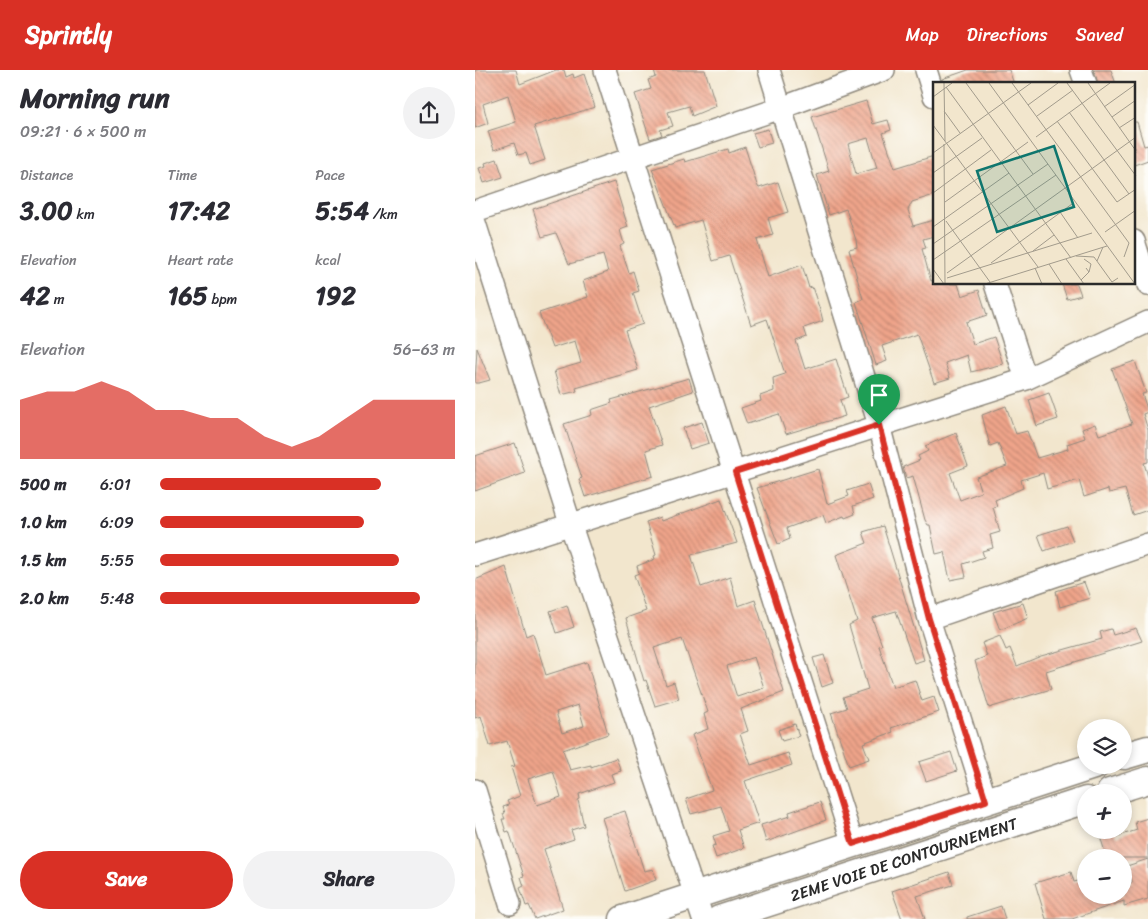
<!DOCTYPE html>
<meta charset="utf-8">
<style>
:root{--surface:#fff;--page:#f2f2f3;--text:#2b2b33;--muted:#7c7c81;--accent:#d93025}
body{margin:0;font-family:Sriracha,sans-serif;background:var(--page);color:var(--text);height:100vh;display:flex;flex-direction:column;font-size:19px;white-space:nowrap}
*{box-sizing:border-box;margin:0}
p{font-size:16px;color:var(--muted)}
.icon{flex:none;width:28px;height:28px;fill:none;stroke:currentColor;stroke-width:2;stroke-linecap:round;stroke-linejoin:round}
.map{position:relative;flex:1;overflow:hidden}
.panel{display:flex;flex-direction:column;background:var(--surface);width:475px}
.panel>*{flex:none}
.tools{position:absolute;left:602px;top:649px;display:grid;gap:10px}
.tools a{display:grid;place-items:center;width:55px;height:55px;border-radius:50%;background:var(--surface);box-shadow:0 2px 8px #0003;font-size:25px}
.pin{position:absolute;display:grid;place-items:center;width:42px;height:42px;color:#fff;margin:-51px -21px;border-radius:50% 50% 50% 0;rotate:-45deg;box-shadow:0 0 5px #0007}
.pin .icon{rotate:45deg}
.round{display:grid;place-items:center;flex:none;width:52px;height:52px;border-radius:26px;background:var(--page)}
.overview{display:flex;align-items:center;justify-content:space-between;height:85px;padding:0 20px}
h1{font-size:28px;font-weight:700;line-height:38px}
.metrics{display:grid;grid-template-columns:repeat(3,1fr);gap:8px;height:85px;padding:5px 20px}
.metrics div{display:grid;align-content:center}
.metrics b{font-size:25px;font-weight:700}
.metrics small{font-size:14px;font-weight:400}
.metrics p{font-size:14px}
.chart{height:140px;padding:10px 20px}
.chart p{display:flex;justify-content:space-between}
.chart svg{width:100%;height:90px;margin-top:5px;fill:var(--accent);opacity:.7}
.primary-button{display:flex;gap:10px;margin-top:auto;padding:10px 20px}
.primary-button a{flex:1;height:58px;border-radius:30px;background:var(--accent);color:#fff;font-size:20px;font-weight:700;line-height:58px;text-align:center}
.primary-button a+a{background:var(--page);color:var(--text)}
ul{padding:0 20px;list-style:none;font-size:16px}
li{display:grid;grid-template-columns:80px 60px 1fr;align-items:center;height:38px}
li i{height:12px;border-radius:6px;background:var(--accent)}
header{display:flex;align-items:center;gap:30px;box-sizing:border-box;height:70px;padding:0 25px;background:var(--accent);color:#fff}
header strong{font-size:24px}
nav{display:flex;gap:28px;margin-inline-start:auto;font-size:18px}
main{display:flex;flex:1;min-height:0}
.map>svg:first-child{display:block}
.building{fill:url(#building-back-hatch);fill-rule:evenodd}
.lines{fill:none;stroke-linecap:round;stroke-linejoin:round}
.minor-casing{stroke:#8e887c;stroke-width:24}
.major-casing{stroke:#8e887c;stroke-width:29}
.minor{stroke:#fff;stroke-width:21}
.major{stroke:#fff;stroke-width:26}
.route-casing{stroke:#fff;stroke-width:10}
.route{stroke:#d93025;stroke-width:6}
.labels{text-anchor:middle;stroke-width:4.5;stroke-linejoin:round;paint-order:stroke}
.street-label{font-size:16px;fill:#2b2b2b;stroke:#fdfcf7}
.inset-road{fill:none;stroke:#a29b8c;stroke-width:1}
.view{fill:#0f766e;fill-opacity:0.15;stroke:#0f766e;stroke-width:2.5}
.inset-edge{fill:none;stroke:#2b2b2b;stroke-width:2.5}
</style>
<header>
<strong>Sprintly</strong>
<nav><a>Map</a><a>Directions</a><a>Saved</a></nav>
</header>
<main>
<section class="panel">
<div class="overview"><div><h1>Morning run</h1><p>09:21 · 6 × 500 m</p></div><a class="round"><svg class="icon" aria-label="share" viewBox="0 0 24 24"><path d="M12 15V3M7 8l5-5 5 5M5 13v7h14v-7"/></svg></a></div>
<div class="metrics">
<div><p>Distance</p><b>3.00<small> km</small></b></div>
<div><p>Time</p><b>17:42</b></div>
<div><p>Pace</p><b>5:54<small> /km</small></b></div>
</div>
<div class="metrics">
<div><p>Elevation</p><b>42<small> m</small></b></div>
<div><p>Heart rate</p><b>165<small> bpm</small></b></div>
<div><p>kcal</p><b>192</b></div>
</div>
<div class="chart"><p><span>Elevation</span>56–63 m</p>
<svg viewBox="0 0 160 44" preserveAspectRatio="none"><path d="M0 44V15L10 11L20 11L30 6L40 11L50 20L60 20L70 24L80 24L90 33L100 38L110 33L120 24L130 15L140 15L150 15L160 15V44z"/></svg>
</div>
<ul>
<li><b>500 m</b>6:01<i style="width:75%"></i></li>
<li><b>1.0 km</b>6:09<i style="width:69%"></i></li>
<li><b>1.5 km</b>5:55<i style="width:81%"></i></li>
<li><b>2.0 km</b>5:48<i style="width:88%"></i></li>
</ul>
<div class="primary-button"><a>Save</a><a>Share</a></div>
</section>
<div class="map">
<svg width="673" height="849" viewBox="0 0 673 849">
<defs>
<pattern id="building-back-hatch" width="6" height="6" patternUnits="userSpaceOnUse" patternTransform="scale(1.25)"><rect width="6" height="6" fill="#efa48a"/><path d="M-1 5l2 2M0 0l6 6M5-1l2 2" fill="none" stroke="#c28671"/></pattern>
</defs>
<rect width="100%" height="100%" fill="#fdfcf7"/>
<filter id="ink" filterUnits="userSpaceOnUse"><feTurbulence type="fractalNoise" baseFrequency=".02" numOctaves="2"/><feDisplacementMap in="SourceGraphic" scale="10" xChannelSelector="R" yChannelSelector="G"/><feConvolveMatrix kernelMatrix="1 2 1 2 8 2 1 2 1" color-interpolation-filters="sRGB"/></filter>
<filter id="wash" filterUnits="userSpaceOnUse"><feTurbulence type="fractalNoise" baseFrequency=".0096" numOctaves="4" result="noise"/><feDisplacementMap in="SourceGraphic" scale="20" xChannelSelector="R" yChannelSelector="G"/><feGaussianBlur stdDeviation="1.12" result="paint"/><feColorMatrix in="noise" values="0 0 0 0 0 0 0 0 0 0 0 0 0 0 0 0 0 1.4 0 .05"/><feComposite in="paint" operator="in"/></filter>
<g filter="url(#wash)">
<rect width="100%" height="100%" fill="#f2e6cd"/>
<g id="blocks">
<path class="building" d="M0,0H41L45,14L81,0H89L91,7L98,4L99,8L109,4L120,37L59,56L70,90L55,95L51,83L43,85L39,73L19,80L13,61L41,52L33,25L8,34L13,53L0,58Z
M179,0H230L241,36L217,46L214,36L193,42L198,56L185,60L187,65L175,69L160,24L176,19L173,10L181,7Z
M493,0H534L539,14H468L467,9Z
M619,0H636L641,14H623Z
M391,31L398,54L413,50L416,60L408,63L420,98L459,86V125L437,132L433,140L438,156L459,150V166L448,169L451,178L447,179L456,211L459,210V214H483L487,226L504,220L512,245L491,252L498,274L519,267L528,294L496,302L492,285L470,293L475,308L459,313L442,264L407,276L412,291L401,295L381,232L388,229L374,179L382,177L381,170L371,139L354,145L342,105L354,101L337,47ZM393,68L402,98L381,104L373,74Z
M659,52H662L669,76L673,75V90L659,95Z
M293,59L297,73L283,77L278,63Z
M270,77L282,115L284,118L303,112L313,142L293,148L298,165L282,170L293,207L327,195L334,218L337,217L346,243L348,251L329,258L332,267L321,271L330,299L361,289L373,327L365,330L370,346L311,364L304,344L272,354L266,338L286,331L285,326L299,321L298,308L310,304L292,249L276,255L254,186L238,191L226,150L200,158L177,99L209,89L210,92L253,79L254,83Z
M22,89L28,107L9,113L4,98L11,96L10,93Z
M139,112L153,157L145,160L149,174L145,176L154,203L158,201L164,221L158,223L168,254L150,260L163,300L101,318L102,321L86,325L79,301L106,293L100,271L77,278L64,243L113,227L108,211L133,202L128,185L94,194L81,163L67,167L58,139Z
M587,214H602L606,225L592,229Z
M2,278L15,310L4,313H0Z
M660,291L671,323L667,324L673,342L668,344L673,360V392L669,393L673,407V440L658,445L650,419L634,423L633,419L609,427L604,410L572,419L568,403L546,410L548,418L520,430L522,436L518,437L525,462L515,465L518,478L507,481L509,487L488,494L491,507L475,510L469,482L461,484L455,455H453L450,450L438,406L431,408L428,397L445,390L443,386L453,381L450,376L481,363L493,396L475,403L485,430L506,422L501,407L532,396L523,373L515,376L507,345L531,336L541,364L552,361L562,388L593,379L592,374L610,368L607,359L620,354L624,365L657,354L637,299Z
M214,308L218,321L174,336L187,375L171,380L178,406L110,427L104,409L107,408L89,354L117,345L116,340L137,333L136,330Z
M574,323L583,349L562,356L554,330Z
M227,352L234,373L215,379L208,358Z
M40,373L50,403L0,421V386Z
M343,399L352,434L374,426L372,421L393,414L398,429L378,436L380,444L370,448L369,446L351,453L348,445L312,458L315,469L303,474L282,418Z
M246,429L262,473L216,485L226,517L255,507L263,536L280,530L309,622L266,639L273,661L265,664L276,695L313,683L317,695L270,711L284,753L263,760L269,778L241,788L237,776L241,775L238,766L254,761L246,736L216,744L211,729L237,720L217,665L233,659L229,644L233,642L207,569L179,578L191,615L199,612L204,629L180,636L171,610L169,611L151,548L171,541L159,505L164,503L162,496L180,489L179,486L181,485L171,452L185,447L186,451ZM279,587L289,618L262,627L252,596Z
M408,456L449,590L439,593L421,541L397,548L407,575L404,576L418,617L440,610L447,631L459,627L464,642L416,658L418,662L388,673L394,689L374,696L356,643L372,638L368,627L393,619L374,555L382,551L361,485L392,473L388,462Z
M592,456L598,471L569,481L563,465Z
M31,497L51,566L58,563L71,605L112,592L133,664L88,680L95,700L116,695V697L141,688L146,701L136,704L139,712L104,724L105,729L103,730L109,756L96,760L99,769L69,779L88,839L60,849L54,835L51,836L45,818L49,816L46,807L49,806L34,761L31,762L27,749H30L28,744L30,743L28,737L34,735L32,731L45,726L36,697L40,696L32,671L15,676L6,646L0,648V510ZM103,635L109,656L87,663L81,642ZM78,701L86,727L62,735L53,709Z
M609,512L615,528L585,537L581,521Z
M548,533L553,548L525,560L518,542Z
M92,535L99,557L82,563L75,541Z
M661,558L667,571L571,601L576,619L514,638L500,591L512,586L507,573L525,566L531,580L535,578L542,596L566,586L627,569L625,562L636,559L638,565Z
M349,585L358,613L347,617L338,588Z
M320,654L324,666L307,671L303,660Z
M476,682L482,701L451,711L444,692Z
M345,732L351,750L291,772L286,755L315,746L314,742Z
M150,741L169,801L178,799L181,810L150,821L127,748Z
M673,748V788H632L623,760H639L641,767L662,760L660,752Z
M673,789V829L649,836V831L597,849H571L560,813L596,802L599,812L611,809V825H649V815L657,812L652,796Z
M474,802L478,815L442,826L450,849H427L417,821Z
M526,836L530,849H492V847Z"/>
</g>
</g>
<g filter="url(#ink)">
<use href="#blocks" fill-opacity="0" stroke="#8e887c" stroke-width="1"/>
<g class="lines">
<defs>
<path id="minor" d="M130,0L378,774
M294,0L404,355L454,549L511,731
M451,0L459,26
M606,0L611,14
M0,141L306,38L409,0
M0,153L95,453L228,849
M659,171L673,215
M520,214L551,309
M0,485L551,309L673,252
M454,549L673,474
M0,720L35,834"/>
<g id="major">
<path d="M649,686L673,679"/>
<path d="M635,722L673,710"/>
<path d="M148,849L622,695"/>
<path id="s1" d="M244,849L611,730"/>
</g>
</defs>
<use href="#minor" class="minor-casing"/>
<use href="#major" class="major-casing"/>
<use href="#minor" class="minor"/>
<use href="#major" class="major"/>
</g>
</g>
<g class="lines" filter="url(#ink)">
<defs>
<path id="route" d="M404,355L454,549L511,731L378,774L260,402Z"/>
</defs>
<use href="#route" class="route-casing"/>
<use href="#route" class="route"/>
</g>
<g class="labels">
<g class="street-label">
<text dy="6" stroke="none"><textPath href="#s1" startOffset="194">2EME VOIE DE CONTOURNEMENT</textPath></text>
</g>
</g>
<g transform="translate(458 12)">
<rect width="202" height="202" fill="#f2e6cd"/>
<path class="inset-road" d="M11,1L12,59M33,1L100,92M56,1L202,202M79,1L196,161L191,175M134,1L203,94M155,1L203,69M13,5L138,176M0,15L19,1M95,23L125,1M171,25L203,2M11,29L27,51M136,30L196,112M104,34L140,8M179,35L203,18M124,39L184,120L203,107M0,43L105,185M186,46L203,35M103,55L177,1M11,62L12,202M0,71L98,1M0,91L49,56M0,111L58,68M12,120L95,60M127,130L145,156M13,139L57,200M0,145L76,91M172,150L203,128M0,162L115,82M100,169L121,153M143,174L161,175L179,200L185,196M133,177L151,202M151,177L158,182L156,190M0,178L123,93M164,179L170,165M58,181L139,122M116,182L129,202M102,186L109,202M0,187L11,202M14,191L203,55M14,196L159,151M148,198L156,190L153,186M52,202L174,164"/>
<path class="view" d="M121,64L141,125L64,150L44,89Z"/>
<rect width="202" height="202" class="inset-edge"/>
</g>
</svg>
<div class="tools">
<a><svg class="icon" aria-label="layers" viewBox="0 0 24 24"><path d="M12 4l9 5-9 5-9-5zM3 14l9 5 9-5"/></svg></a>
<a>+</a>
<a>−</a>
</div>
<div class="pin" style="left:404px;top:355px;background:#1e9e55"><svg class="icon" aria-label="arrive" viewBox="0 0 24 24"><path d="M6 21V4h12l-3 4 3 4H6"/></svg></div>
</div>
</main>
